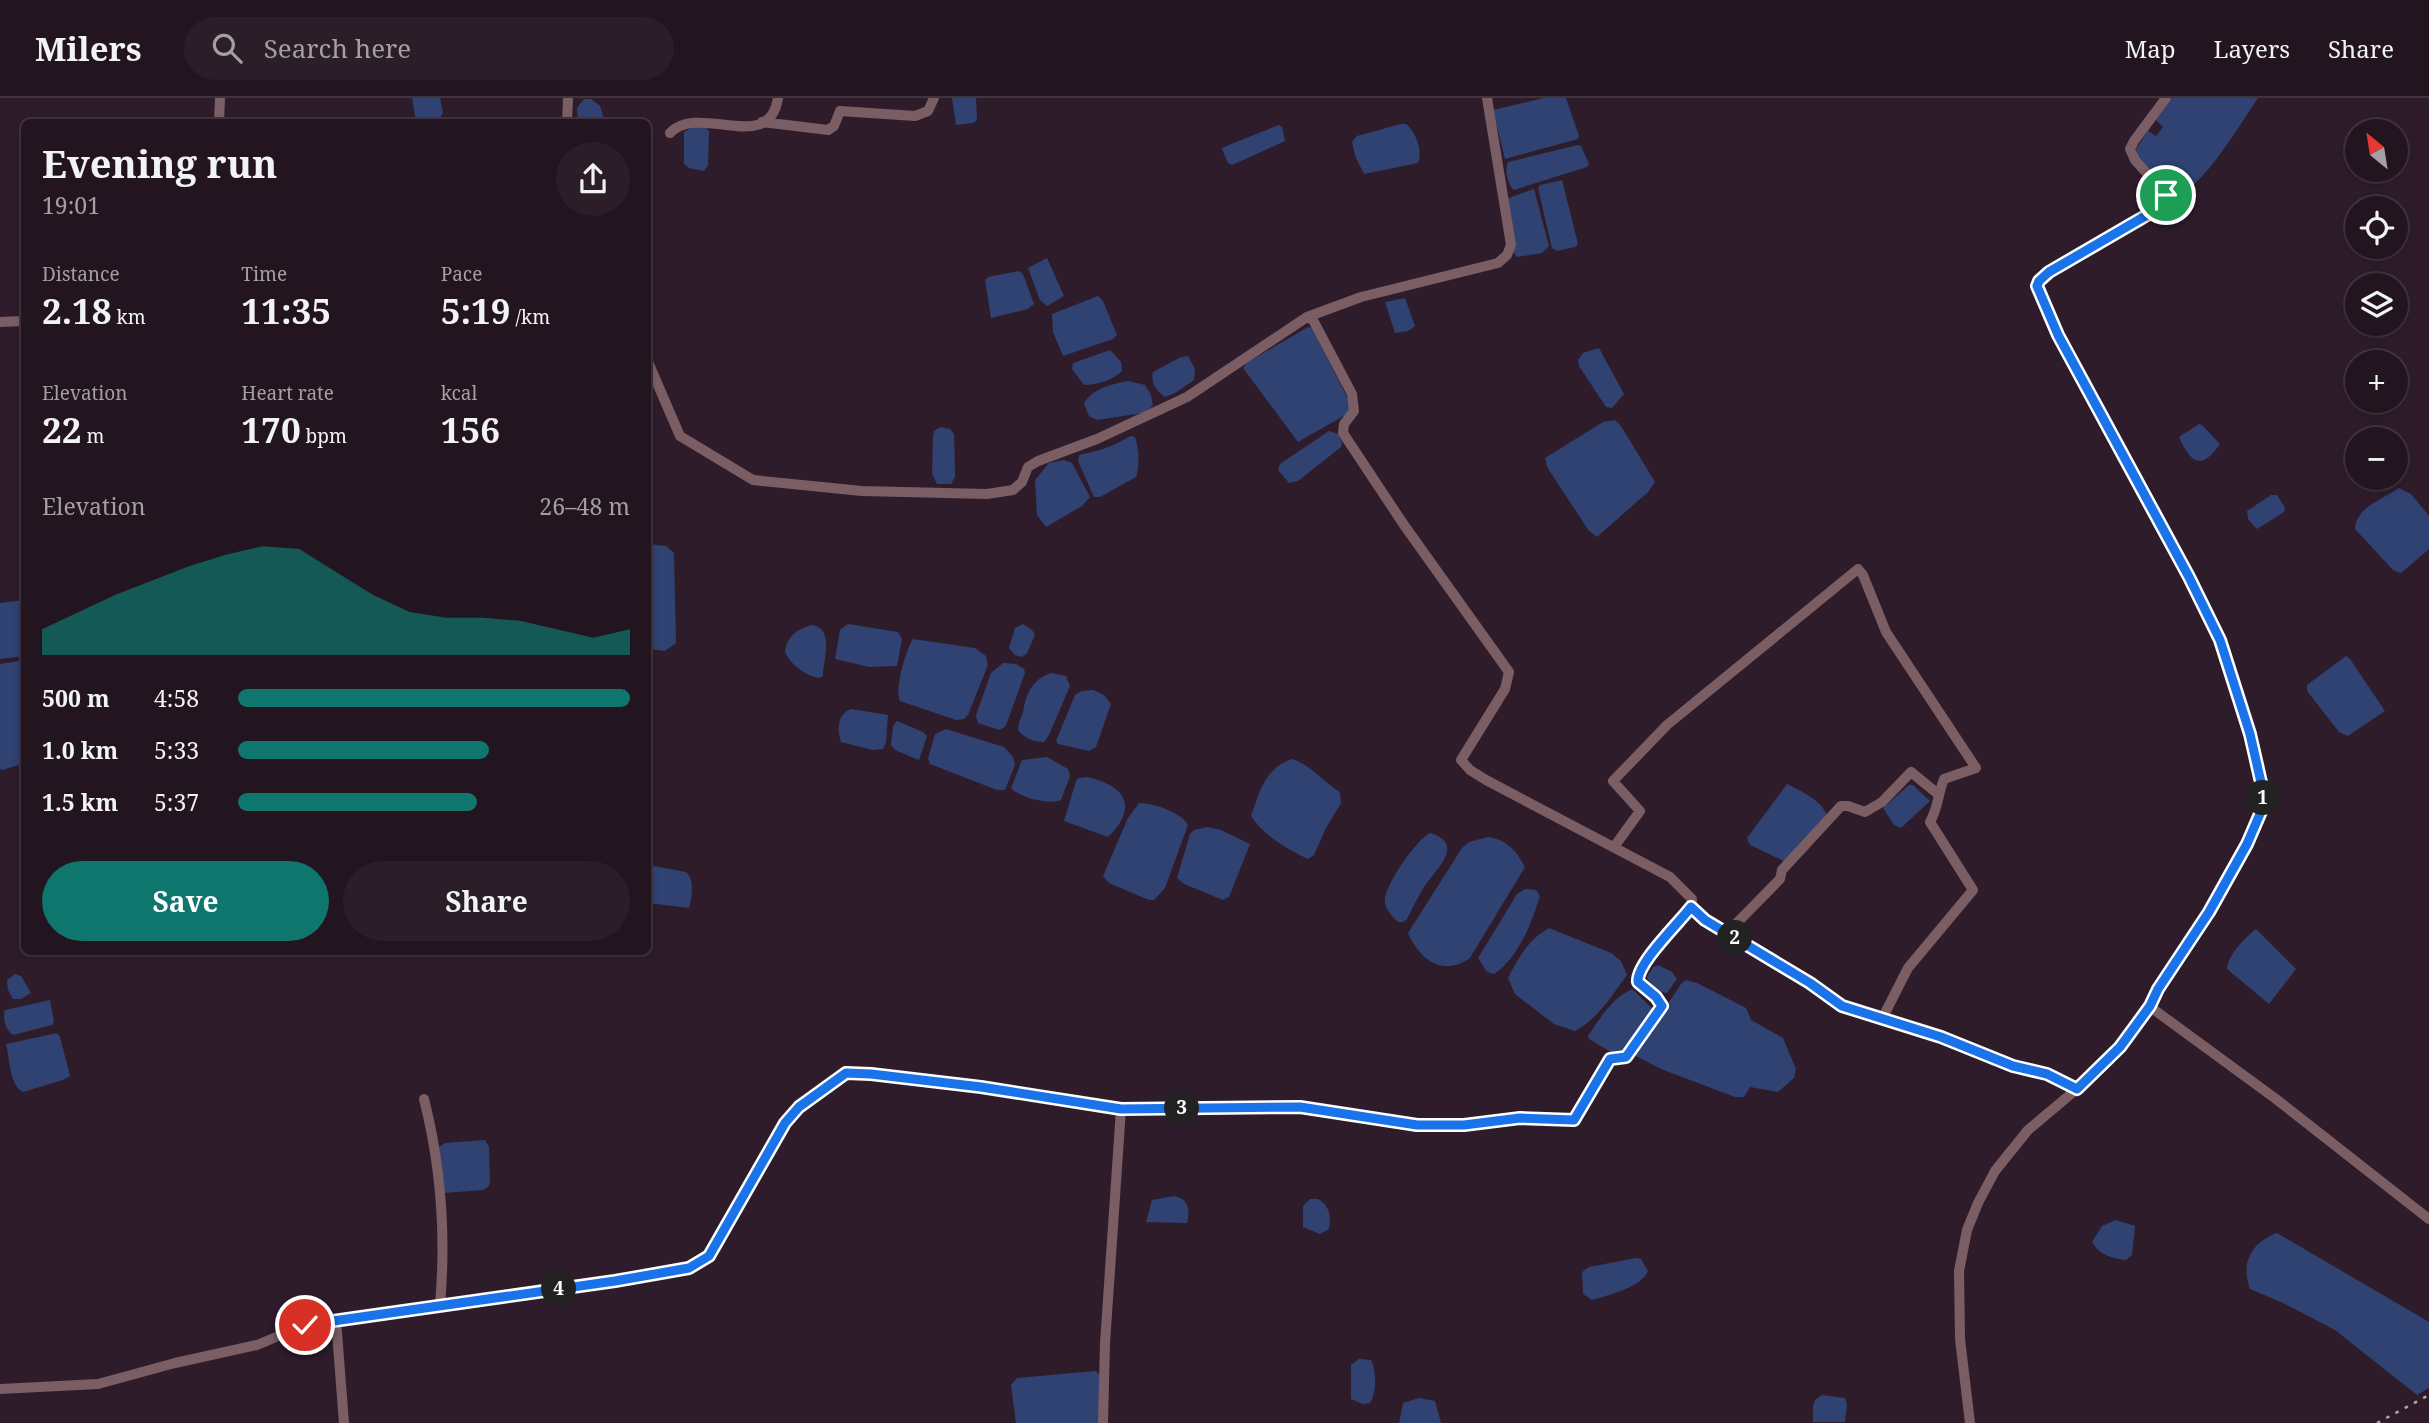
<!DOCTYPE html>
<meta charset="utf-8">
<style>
:root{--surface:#231520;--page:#2b1e29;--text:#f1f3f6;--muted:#a39fa5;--line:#40343e;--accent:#0f766e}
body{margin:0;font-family:"Noto Serif",serif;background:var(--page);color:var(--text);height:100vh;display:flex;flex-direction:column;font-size:26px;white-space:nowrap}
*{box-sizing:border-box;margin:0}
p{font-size:23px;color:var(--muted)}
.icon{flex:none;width:38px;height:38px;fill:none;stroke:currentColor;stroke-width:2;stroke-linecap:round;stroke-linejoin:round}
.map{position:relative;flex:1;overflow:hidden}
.sheet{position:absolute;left:21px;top:21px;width:630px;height:836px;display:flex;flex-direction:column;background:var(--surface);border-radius:10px;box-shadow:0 4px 10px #0003,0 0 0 2px var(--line)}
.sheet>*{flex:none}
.needle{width:46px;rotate:330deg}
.tools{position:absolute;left:2345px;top:21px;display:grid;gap:14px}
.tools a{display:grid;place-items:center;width:63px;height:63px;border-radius:50%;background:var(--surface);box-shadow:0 4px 10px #0003,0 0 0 2px var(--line);font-size:35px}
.pin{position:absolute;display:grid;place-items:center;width:60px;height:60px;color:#fff;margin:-30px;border:4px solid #fff;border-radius:50%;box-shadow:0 2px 7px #0007}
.km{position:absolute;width:35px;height:35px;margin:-18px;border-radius:50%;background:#222;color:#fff;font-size:19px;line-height:35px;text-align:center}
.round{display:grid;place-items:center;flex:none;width:74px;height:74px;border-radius:37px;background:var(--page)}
.headline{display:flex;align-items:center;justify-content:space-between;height:119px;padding:0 21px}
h1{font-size:38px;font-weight:700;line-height:52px}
.stats{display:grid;grid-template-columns:repeat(3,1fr);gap:10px;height:119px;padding:7px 21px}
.stats div{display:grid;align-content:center}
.stats b{font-size:35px;font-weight:700}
.stats small{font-size:19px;font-weight:400}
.stats p{font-size:19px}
.chart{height:196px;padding:14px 21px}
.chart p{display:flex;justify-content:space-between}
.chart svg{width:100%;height:126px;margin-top:7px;fill:var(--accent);opacity:.7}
.primary-button{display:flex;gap:14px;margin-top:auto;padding:14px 21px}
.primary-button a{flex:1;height:80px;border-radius:42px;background:var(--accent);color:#fff;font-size:28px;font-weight:700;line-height:80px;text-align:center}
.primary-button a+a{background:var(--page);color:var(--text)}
ul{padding:0 21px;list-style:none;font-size:23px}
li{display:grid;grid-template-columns:112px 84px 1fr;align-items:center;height:52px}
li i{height:18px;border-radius:9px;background:var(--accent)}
header{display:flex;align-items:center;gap:42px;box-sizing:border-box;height:98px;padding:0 35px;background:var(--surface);border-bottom:2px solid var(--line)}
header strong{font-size:33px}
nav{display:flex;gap:38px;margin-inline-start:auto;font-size:24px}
.search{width:490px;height:63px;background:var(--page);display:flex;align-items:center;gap:18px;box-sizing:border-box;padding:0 24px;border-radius:38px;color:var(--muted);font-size:26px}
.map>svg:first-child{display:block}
.water{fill:#2f4272}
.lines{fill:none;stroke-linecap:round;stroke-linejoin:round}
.minor{stroke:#7b5e63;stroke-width:10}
.rail{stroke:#b4a4b0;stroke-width:2.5;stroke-dasharray:3.5 7;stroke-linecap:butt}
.route-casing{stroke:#fff;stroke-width:14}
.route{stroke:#1a73e8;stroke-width:9}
</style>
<header>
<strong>Milers</strong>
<div class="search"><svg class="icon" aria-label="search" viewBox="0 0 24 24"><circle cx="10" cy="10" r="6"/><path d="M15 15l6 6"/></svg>Search here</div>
<nav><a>Map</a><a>Layers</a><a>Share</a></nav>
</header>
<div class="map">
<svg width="2429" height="1325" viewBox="0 0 2429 1325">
<rect width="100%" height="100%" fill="#2f1c2b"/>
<path class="water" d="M412,0H440L443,15L437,24H416Z
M952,0H976L977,22L973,25L956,27Z
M1544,0H1566L1579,38L1578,41L1505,61L1493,12Z
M2172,0H2258C2240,26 2204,89 2175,99L2141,66L2136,51L2148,33L2156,38L2163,29L2156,22Z
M584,1H591L600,8L605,24H578L577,10Z
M1401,26H1406C1416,34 1423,53 1418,65L1364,76L1356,60L1352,44L1357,38Z
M1279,27L1282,29L1285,43L1232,67L1228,65L1222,51L1224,49Z
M693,29L706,30L709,33L708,67L704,73L689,70L684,66V34Z
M1578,47L1581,48L1589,66L1587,69L1514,92C1508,87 1504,72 1508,64Z
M1562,82L1578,146L1575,149L1557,153L1552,150L1538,90L1540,87Z
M1534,91L1549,148L1542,155L1517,159L1514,155L1506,101Z
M1047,160L1064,198L1047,208L1040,202L1028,170Z
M1019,173L1023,176L1034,206L1028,211L991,220L985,182L988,179Z
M1098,198L1103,203L1117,237L1113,241L1063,258L1053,234L1052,216Z
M1405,200L1415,228L1408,233L1395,235L1385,204Z
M1308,229L1312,230L1351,307L1347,316L1298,344L1243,270L1248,264Z
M1599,250L1624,296L1612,310L1606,309L1579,268L1578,262L1583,255Z
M1110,252L1121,264L1122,273C1114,282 1095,287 1084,287L1072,271L1073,265Z
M1188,258L1195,271L1194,282L1175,295L1165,299C1157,294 1150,284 1153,274L1179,260Z
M1128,283L1145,287L1151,297L1153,308L1143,315L1097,322L1089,318L1084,306C1091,291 1112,286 1128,283Z
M1615,322L1621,328L1655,384L1648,394L1597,439L1589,433L1547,369L1545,360L1603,324Z
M2199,326L2202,327L2220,346C2201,374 2190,364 2179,339Z
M940,329L950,331L954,336L955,371V379L951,386H937L932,376L933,338L934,333Z
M1329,333L1338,336L1342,345L1341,349L1298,383L1289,385L1278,372L1280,366Z
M1130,338L1135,339C1139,350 1140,368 1136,379L1100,399H1094L1078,363L1079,357C1100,352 1111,350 1130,338Z
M1064,362L1072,365L1090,399L1082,408L1046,429L1037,417L1035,382L1049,365Z
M2399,390L2411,396L2429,418V451L2401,475L2393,472L2355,431C2356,409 2383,401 2399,390Z
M2271,397H2277L2285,410L2284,414L2257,431L2248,421L2247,413Z
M648,446L666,448L674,455L676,545L665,553L648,551Z
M24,502V558L0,561V505Z
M848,526L898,534L902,541L897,568L869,569L835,561L840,532Z
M1023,526L1032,532L1035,537L1027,555L1022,559L1015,557L1009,550L1015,530Z
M812,527C835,531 823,561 823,578L820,580C807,579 790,566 785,554C787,538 797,531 812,527Z
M913,541L975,550L986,558L988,567L968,617L964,621L956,622L900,603C894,593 906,551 913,541Z
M2346,558L2350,561L2385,613L2348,638L2339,634L2307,593V587Z
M19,563L24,567V665L3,672L0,671V566Z
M1003,565L1016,566L1024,571L1025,575L1008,622L1005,629L999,632L978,625L976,617L991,575Z
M1051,575L1066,578L1070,588L1049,637L1044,644C1033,644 1024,640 1018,632C1018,624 1023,617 1024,609C1027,593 1034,581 1051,575Z
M1093,592L1104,597L1111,606L1096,649L1089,653L1058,646L1056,643L1075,597L1082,593Z
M851,611L888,617L886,645L883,651L873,652L841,644C837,632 837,616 851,611Z
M897,623L923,634L927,638L919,662L895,652L891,647L893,628Z
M946,631L1004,649L1013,659L1015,667L1005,692H997L930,666L928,661L935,636Z
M1047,659L1068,671L1070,678L1061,702C1049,707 1020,700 1011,690L1022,662Z
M1292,661C1310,666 1324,685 1340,694L1341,705L1326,730L1314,757L1308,761C1287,751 1264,738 1251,718C1260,693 1265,670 1292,661Z
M1087,679C1124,687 1140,708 1108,739L1064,723L1076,683L1079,680Z
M1787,686C1801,693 1821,702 1827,717L1786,764L1750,747L1747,740Z
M1909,687H1913L1930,703L1901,730L1894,727L1883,710Z
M1139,705C1153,705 1181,714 1188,727L1165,790L1154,802H1149L1109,785L1103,778L1128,720Z
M1207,729L1221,732L1250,746L1229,799L1223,802L1184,786L1177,780L1190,736L1194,732Z
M1430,735C1465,745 1438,770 1426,786C1419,797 1413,809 1407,821L1403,824H1398C1393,819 1386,812 1385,805C1382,790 1417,741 1430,735Z
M1488,739C1507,742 1516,752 1525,769L1470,860C1443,879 1420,862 1408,835L1462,750L1469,744Z
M648,767L686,774C695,782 692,799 689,810L648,805Z
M1525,791L1536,792L1540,798C1532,824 1518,861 1494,876L1487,874L1478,860L1517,796Z
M1549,830L1611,855L1621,863L1627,877C1612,897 1598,921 1575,933L1554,926L1515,896L1508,880C1519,859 1528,842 1549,830Z
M2256,831L2296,871L2269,906L2227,871C2228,856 2245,840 2256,831Z
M1658,867L1672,874L1677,881L1667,895C1659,895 1650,886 1647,879L1653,869Z
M15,876L21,878L31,895L21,901H13L8,892L7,882Z
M1686,882L1697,885L1746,910L1751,922L1783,940L1796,971L1794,980L1778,994L1750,989L1744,999H1735L1661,971L1634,957L1681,886Z
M1632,891L1654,912L1627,954L1616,957L1589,941L1588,938C1601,919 1611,901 1632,891Z
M50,902L54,924L52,927L13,937C6,933 2,919 5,912Z
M57,935L60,939L70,978L63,982L23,994C9,987 10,960 6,946Z
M485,1042L489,1049L490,1085L488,1089L483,1092L444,1095L439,1049L445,1045Z
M1174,1098C1189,1101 1190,1112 1187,1125L1146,1124L1152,1102Z
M1310,1101H1318C1330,1108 1331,1118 1329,1131L1320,1136L1303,1129V1108Z
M2116,1122L2135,1128L2132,1157L2126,1162C2113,1161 2099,1157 2092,1144L2102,1128Z
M2277,1135L2429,1224V1290L2417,1297L2335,1232L2283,1205L2250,1191C2240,1165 2252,1144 2277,1135Z
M1636,1160L1641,1161L1648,1173C1641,1190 1608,1197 1592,1202L1583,1196L1582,1174L1589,1169Z
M1359,1261L1371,1262C1376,1272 1377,1295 1370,1305L1363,1306L1351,1301V1267Z
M1096,1273L1099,1276L1100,1325H1016L1011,1287L1017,1280Z
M1822,1297L1845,1300L1847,1307L1845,1324H1813V1308L1815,1302Z
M1419,1300L1435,1303L1441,1325H1399L1403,1305Z"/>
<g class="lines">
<path class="minor" d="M219,24L220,0
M567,24L568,0
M762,24L828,32L834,28L840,13L915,18L928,13L934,0
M670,35C699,4 769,58 778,0
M1307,219L1361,199L1498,165L1507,157L1511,147L1487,0
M0,224L24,223
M648,264L680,338L753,382L862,393L987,396L1013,392L1022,384L1028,369L1038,363L1097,341L1187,299L1307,219L1313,222L1352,296L1354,313L1344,326L1343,335L1404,427L1509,574L1505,591L1461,662L1470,672L1486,682L1670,779L1692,801L1691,809L1705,823L1810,885L1842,908L1941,939L2013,968L2047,977L2077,991
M1614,749L1640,713L1613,683L1667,627L1858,471L1863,477L1886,534L1976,670L1944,681C1938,696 1938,710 1930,724L1973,792L1908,870L1882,921
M1727,835L1780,781L1782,772L1841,708H1848L1865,714L1882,704L1911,674L1938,696
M2149,908L2276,1001L2429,1121
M424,1001C441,1068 446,1138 440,1207
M336,1222L344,1325
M0,1291L98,1286L175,1265L257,1247L305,1227L615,1183L689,1170L709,1158L785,1025L799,1009L846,975L871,976L981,989L1121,1011L1300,1009L1417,1027H1464L1520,1020L1574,1022L1610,961L1626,959L1662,908L1656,899L1638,884C1636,865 1678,826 1691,809
M1103,1325L1105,1245L1121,1011
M1970,1325L1960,1241L1959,1173L1967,1132L1978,1105L1995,1073L2028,1032L2090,980L2120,949L2149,908L2209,814L2247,746L2263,709V693L2250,636L2220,542L2189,479L2058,237L2037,188L2039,183L2049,174L2166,106V97L2135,62L2130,51L2134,43L2166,0"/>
<path class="rail" d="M2377,1325L2429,1297"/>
</g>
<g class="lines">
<defs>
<path id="route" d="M305,1227L615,1183L689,1170L709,1158L785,1025L799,1009L846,975L871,976L981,989L1121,1011L1300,1009L1417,1027H1464L1520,1020L1574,1022L1610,961L1626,959L1662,908L1656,899L1638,884C1636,866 1678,826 1691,809L1705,822L1810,885L1842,908L1941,939L2013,968L2047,976L2077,991L2120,949L2150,908L2158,891L2209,814L2247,746L2263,709V693L2250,636L2220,542L2189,479L2058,237L2037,188L2039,183L2049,174L2166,106V97"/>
</defs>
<use href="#route" class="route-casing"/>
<use href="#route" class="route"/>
</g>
</svg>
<div class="tools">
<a><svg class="needle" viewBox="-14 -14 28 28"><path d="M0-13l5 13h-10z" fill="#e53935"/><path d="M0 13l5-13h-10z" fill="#a39fa5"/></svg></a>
<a><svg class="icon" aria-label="locate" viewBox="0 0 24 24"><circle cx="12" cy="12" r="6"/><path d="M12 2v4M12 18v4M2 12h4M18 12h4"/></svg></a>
<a><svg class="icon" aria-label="layers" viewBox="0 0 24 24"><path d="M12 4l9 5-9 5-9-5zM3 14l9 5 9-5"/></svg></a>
<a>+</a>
<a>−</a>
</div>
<div class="pin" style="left:2166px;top:97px;background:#1e9e55"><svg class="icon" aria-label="arrive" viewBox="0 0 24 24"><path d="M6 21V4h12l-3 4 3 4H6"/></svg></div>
<div class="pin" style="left:305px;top:1227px;background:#d93025"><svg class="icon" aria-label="check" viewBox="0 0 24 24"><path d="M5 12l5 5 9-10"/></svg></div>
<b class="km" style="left:2263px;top:700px">1</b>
<b class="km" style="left:1735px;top:840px">2</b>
<b class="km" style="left:1182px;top:1010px">3</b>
<b class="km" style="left:559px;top:1191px">4</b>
<section class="sheet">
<div class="headline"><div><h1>Evening run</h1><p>19:01</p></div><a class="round"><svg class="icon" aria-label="share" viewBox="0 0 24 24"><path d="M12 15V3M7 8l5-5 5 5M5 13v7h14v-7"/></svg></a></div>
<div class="stats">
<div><p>Distance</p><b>2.18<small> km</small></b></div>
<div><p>Time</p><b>11:35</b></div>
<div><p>Pace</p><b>5:19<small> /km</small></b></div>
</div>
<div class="stats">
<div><p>Elevation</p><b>22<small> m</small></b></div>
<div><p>Heart rate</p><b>170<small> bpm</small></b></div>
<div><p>kcal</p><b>156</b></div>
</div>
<div class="chart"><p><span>Elevation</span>26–48 m</p>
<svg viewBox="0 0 160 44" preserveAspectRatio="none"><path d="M0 44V35L10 29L20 23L30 18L40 13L50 9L60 6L70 7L80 15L90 23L100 29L110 31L120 31L130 32L140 35L150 38L160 35V44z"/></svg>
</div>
<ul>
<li><b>500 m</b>4:58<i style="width:100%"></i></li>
<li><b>1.0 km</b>5:33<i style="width:64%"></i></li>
<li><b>1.5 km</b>5:37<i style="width:61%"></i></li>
</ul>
<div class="primary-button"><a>Save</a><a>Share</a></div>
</section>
</div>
